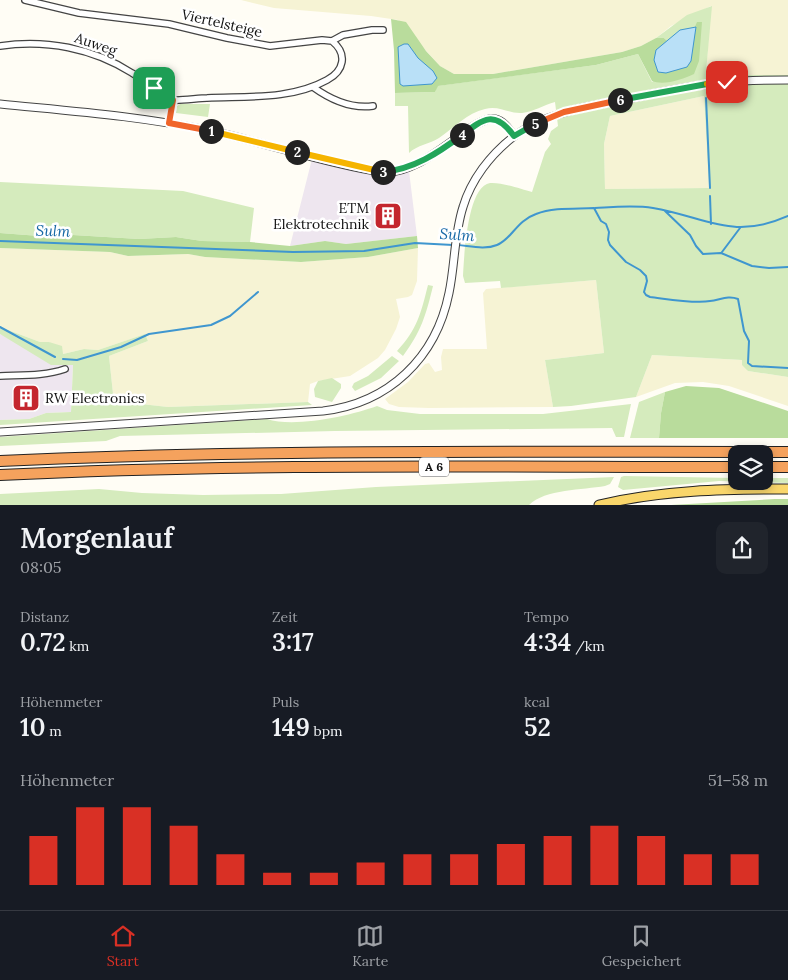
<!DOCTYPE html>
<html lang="de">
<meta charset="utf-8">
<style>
:root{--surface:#171b24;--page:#20242c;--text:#f1f3f6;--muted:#9ea1a6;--line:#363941;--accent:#d93025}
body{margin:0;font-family:Lora,serif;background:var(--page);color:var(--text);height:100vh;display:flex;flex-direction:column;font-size:19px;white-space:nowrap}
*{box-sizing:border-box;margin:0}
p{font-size:16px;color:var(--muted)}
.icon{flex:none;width:28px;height:28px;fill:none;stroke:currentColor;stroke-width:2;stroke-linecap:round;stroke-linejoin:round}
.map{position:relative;height:505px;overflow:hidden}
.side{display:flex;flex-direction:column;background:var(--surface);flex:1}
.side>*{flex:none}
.controls{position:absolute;left:728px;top:445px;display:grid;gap:10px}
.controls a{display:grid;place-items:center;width:45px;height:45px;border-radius:10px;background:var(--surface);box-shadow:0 2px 8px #0003;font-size:25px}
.pin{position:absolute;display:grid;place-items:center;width:42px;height:42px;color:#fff;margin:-21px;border-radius:10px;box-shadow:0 2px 8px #0006}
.km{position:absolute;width:25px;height:25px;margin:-12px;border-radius:50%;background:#222;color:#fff;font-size:14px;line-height:25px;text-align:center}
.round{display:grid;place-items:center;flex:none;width:52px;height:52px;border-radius:10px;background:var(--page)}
.headline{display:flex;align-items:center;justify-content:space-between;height:85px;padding:0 20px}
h1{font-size:28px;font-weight:600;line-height:38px}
.stats{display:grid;grid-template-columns:repeat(3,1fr);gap:8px;height:85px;padding:5px 20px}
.stats div{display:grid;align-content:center}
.stats b{font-size:25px;font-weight:600}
.stats small{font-size:14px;font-weight:400}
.stats p{font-size:14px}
.chart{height:140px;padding:10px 20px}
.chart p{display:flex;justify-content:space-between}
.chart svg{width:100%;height:90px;margin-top:5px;stroke:var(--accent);stroke-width:6}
.dock{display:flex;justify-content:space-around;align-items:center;height:70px;border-top:1px solid var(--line);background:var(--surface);font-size:14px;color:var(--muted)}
.dock a{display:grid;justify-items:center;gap:2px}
.dock .selected{color:var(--accent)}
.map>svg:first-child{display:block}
.industrial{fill:#eee6ef}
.farmland{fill:#f6f3d4}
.green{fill:#d5ebbd;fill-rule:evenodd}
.forest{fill:#b9dc9c}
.water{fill:#b9e0f7;stroke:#3f96cf}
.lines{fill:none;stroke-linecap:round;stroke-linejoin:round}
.stream{stroke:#3f96cf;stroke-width:2}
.minor-casing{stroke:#444;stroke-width:8}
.tertiary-casing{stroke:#444;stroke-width:9}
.primary-casing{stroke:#222;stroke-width:11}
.motorway-casing{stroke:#222;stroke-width:12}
.minor{stroke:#fff;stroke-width:5.5}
.tertiary{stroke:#fff;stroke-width:7}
.primary{stroke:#f9d66b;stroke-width:9}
.motorway{stroke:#f5a25d;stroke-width:10}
.split-1-casing{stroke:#fff;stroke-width:10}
.split-2-casing{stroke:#fff;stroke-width:10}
.split-3-casing{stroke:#fff;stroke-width:10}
.split-4-casing{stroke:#fff;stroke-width:10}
.split-5-casing{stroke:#fff;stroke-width:10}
.split-6-casing{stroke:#fff;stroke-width:10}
.split-7-casing{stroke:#fff;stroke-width:10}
.split-8-casing{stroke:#fff;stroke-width:10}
.split-1{stroke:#f0652b;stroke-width:6}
.split-2{stroke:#f5b400;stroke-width:6}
.split-3{stroke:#f5b400;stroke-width:6}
.split-4{stroke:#22a559;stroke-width:6}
.split-5{stroke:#22a559;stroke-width:6}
.split-6{stroke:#f0652b;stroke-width:6}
.split-7{stroke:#22a559;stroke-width:6}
.split-8{stroke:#f5b400;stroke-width:6}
.labels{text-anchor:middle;stroke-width:5;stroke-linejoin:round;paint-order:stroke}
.shield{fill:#fff;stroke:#585858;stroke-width:1}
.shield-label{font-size:12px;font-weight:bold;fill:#111}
.street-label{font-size:14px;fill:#111;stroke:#fff}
.poi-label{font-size:14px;fill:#111;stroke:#fff;text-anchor:end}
.water-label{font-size:15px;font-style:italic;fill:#1768a6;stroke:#fff}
</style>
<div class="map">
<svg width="788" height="505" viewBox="0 0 788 505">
<rect width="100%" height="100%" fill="#fffdf5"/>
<path class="industrial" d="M312,159L384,174L409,171L417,236L346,244L325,241L290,246Z
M0,334L73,364L71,412L46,413L29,419L0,420Z"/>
<path class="farmland" d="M241,0H788V75H747L746,68L706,72L711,6L671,26L656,38L641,46L622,52L493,74H454L440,66L398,20L371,16L274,8Z
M704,96L709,188L605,189L604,144L610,116Z
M0,248L110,252L128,256L188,254L205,257L301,262L368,257L418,248L417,281L412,295L408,297L396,299L400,317L396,329L385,350L378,358L350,376L318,381L310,384L308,402L168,407L132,403L117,405L114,403L109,356L148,341L145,334L98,350L84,349L63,354L49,342H40L0,327Z
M596,280L604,353L545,360L553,407L429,408L399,407L389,404L385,399L408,382L425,364L429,363L435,372L442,370L441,357L443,349H487L483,293L486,289Z
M652,355L742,360L748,371L788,377V406L729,386L703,382L675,383L636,397Z"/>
<path class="green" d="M712,6L706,72L747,68V75H788V377L748,371L742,365V360L652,355L636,397L571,406L553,407L545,360L604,353L596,280L501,288L500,281L465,283L463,276C464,258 467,186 490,183C501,182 521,189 532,192L545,152L551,144L548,139L551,131L558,126L555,102C544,105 533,112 522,113C509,114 499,105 485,109C467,113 454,128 439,138C430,144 417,145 409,153L408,106H395V93L435,92L437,86L596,65L638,54L652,82L684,61L664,38H656L687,15ZM704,96L709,188L605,189L604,144L610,116Z
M180,104H210L208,117L176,113L177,106Z
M0,182L183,191L254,208L250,242L202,241L176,237L139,239L73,235L53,237L0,233Z
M428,285L433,286C426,315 421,332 403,356L397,351C417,330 421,313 428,285Z
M0,327L40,342H49L62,346L63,354L84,349L98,350L145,334L148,341L109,356L114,403L117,405L132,403L168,407L308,402L312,405L0,425V420L29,419L46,413L71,412L73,365H51L0,334Z
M392,356L399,361L381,378L355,391L352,387L354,383L368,376Z
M332,378L341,384V388L332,402L315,397L314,389L318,381Z
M665,392L661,413L659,438H630L639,402Z
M631,404L624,437H616L612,428L335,431L120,436L106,441L0,446V437L267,419C294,428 350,416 377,406L387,410L420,414H543Z
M624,476L736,478V481H764V478H788V483L719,481L623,490L618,487L621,477Z
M614,477L610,484L605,486C583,490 545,489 529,505H0V494L99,489L142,493L203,495L281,494L376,487Z"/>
<path class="forest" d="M391,19L406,22L426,51L440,66L454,74H493L622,52L641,46L656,38H664L672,46L694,29L697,22H702L699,61L694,74C683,79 664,86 652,81L638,54L596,65L438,86L435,92L395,93L394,50Z
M0,233L53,237L73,235L139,239L176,237L202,241L250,242L290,246L325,241L346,244L417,236L418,248L368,257L301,262L205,257L188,254L128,256L110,252L0,248Z
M686,386L719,388L788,411V438H659L661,413L665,392Z
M775,499H788V505H671Z"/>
<path class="water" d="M696,27L691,61L687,67L666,73L658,72L654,60L656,50L680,30Z
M404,44H408L418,58L433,71L437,78L432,84L403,86L400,84L398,47Z"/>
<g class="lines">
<path class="stream" d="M706,98L710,188
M710,196L711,224
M595,208C614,207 634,205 653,208C706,217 732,241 788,216
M665,211L690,235L696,246L703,254L721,253L752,266L769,268L788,267
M0,241L293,252L364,251L415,243L453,245
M458,245C470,246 485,250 497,245C512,239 516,221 536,214C554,207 576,209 594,208L601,221L606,224L609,232L608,240L610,245L626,262L640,270L646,276L647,281L644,292L646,295L650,297C667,299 695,304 710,301C720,300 728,295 738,299L744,331L749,341L748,363L752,366L788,368
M722,252L740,228
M0,327L55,357
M63,359L77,360L121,347L149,334L211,325L230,316L258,292"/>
<defs>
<path id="minor" d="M25,0L79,13L169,24L227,38L270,46L322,40L332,41L343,35L372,30H383
M0,46C45,39 93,48 132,73C141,78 165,99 173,100C180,101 199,98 207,98C247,96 291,100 327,80C344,71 348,54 332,41
M313,87C331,100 351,109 373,106
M169,123L173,100
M0,376C22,375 45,376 65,369"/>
<path id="tertiary" d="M0,104C70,111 141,116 211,131C267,143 323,163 380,172C424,178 472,114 495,119C504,121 509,129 514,136
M0,432L323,411C389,403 436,358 449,293C455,265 454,235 463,207C471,180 490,155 513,137C545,113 584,107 623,100C657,93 692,85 727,82C747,80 768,80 788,80"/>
<path id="primary" d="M599,505C661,490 725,489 788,489"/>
<path id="motorway" d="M0,461C262,449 525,452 788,452
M764,467H788
M0,475C245,463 491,467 736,467"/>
</defs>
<use href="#minor" class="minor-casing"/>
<use href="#tertiary" class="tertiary-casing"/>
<use href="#primary" class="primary-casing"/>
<use href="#motorway" class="motorway-casing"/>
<use href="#minor" class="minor"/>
<use href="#tertiary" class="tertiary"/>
<use href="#primary" class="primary"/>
<use href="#motorway" class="motorway"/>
</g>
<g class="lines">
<defs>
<path id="split-1" d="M154,88L173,100L169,123L211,131"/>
<path id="split-2" d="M211,131L297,152"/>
<path id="split-3" d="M297,152L383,172"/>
<path id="split-4" d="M383,172C414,169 438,153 462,135"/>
<path id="split-5" d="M462,135C484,118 495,110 514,136L535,124"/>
<path id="split-6" d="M535,124L564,112L620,100"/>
<path id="split-7" d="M620,100L707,84"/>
<path id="split-8" d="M707,84L727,82"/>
</defs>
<use href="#split-1" class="split-1-casing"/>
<use href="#split-2" class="split-2-casing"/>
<use href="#split-3" class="split-3-casing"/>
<use href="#split-4" class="split-4-casing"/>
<use href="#split-5" class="split-5-casing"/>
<use href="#split-6" class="split-6-casing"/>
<use href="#split-7" class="split-7-casing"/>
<use href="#split-8" class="split-8-casing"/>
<use href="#split-1" class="split-1"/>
<use href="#split-2" class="split-2"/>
<use href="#split-3" class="split-3"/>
<use href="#split-4" class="split-4"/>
<use href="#split-5" class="split-5"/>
<use href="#split-6" class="split-6"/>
<use href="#split-7" class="split-7"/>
<use href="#split-8" class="split-8"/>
</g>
<defs>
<symbol id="building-square" viewBox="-11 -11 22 22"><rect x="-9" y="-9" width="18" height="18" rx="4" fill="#c4262e" stroke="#fff"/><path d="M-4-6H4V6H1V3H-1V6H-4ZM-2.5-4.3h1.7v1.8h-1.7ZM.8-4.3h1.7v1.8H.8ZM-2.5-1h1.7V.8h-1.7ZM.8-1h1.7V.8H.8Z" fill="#fff"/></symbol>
</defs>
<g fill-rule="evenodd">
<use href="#building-square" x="372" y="200" width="32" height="32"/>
<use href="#building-square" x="10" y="382" width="32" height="32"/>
</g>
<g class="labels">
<rect class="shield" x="419" y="457.5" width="30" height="19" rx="4"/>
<g class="shield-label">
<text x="434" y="471">A 6</text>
</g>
<g class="street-label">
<text transform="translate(222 23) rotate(13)" y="5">Viertelsteige</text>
<text transform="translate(96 44) rotate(19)" y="5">Auweg</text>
</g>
<g class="poi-label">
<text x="369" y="213">ETM<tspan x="369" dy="16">Elektrotechnik</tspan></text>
<text x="45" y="403" text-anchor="start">RW Electronics</text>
</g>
<g class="water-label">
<text transform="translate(53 231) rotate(2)" y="5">Sulm</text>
<text transform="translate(457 235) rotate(4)" y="5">Sulm</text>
</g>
</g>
</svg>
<div class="controls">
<a><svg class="icon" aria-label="layers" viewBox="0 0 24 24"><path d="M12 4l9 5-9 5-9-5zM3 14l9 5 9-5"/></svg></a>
</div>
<div class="pin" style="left:154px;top:88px;background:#1e9e55"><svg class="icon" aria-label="arrive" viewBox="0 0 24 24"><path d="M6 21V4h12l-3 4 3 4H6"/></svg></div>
<div class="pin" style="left:727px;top:82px;background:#d93025"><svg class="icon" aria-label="check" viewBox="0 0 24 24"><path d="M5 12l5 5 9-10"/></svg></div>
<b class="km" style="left:211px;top:131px">1</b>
<b class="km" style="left:297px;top:152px">2</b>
<b class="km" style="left:383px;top:172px">3</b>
<b class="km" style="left:462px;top:135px">4</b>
<b class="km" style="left:535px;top:124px">5</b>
<b class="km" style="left:620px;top:100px">6</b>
</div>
<section class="side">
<div class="headline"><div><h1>Morgenlauf</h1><p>08:05</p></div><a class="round"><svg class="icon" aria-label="share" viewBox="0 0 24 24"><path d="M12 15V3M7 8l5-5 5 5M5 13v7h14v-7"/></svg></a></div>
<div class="stats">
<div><p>Distanz</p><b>0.72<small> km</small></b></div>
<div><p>Zeit</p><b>3:17</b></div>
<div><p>Tempo</p><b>4:34<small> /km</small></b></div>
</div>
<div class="stats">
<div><p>Höhenmeter</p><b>10<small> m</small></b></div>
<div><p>Puls</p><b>149<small> bpm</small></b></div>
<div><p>kcal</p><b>52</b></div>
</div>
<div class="chart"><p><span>Höhenmeter</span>51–58 m</p>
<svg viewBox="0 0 160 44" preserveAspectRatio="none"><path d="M5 44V20M15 44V6M25 44V6M35 44V15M45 44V29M55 44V38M65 44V38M75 44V33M85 44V29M95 44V29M105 44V24M115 44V20M125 44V15M135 44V20M145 44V29M155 44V29"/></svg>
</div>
</section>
<nav class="dock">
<a class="selected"><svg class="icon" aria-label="home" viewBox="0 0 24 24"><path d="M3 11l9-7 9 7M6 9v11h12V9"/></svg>Start</a>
<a><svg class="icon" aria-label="map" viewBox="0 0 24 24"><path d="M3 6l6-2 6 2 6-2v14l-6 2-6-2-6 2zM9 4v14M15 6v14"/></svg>Karte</a>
<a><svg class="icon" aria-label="saved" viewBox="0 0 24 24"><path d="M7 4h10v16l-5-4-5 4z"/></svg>Gespeichert</a>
</nav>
